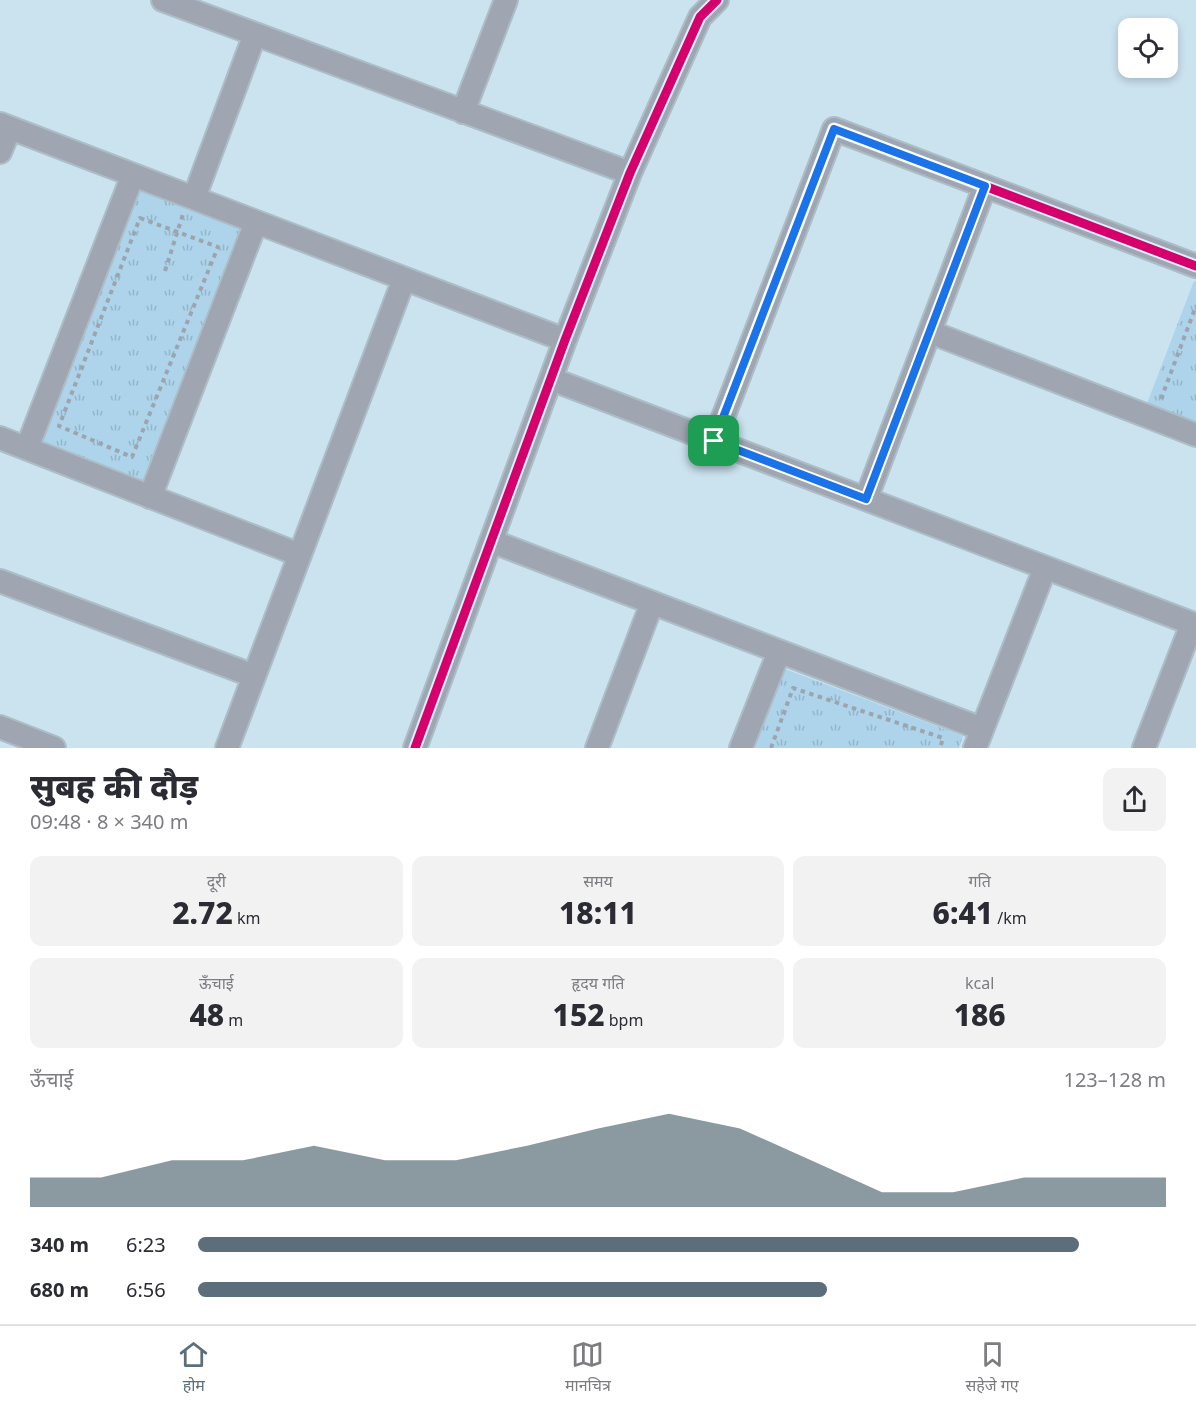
<!DOCTYPE html>
<html lang="hi">
<meta charset="utf-8">
<style>
:root{--surface:#fff;--page:#f2f2f3;--text:#2b2b33;--muted:#7c7c81;--line:#e1e1e2;--accent:#5b6e79}
body{margin:0;font-family:"Noto Sans","Noto Sans Devanagari",sans-serif;background:var(--page);color:var(--text);height:100vh;display:flex;flex-direction:column;font-size:22px;white-space:nowrap}
*{box-sizing:border-box;margin:0}
p{font-size:20px;color:var(--muted)}
.icon{flex:none;width:33px;height:33px;fill:none;stroke:currentColor;stroke-width:2;stroke-linecap:round;stroke-linejoin:round}
.map{position:relative;height:748px;overflow:hidden}
.details{display:flex;flex-direction:column;background:var(--surface);flex:1}
.details>*{flex:none}
.buttons{position:absolute;left:1118px;top:18px;display:grid;gap:12px}
.buttons a{display:grid;place-items:center;width:60px;height:60px;border-radius:12px;background:var(--surface);box-shadow:0 3px 9px #0003;font-size:30px}
.pin{position:absolute;display:grid;place-items:center;width:51px;height:51px;color:#fff;margin:-26px;border-radius:12px;box-shadow:0 3px 9px #0006}
.round{display:grid;place-items:center;flex:none;width:63px;height:63px;border-radius:12px;background:var(--page)}
.summary{display:flex;align-items:center;justify-content:space-between;height:102px;padding:0 30px}
h1{font-size:33px;font-weight:800;line-height:45px}
.stats{display:grid;grid-template-columns:repeat(3,1fr);gap:9px;height:102px;padding:6px 30px}
.stats div{display:grid;align-content:center;border-radius:12px;background:var(--page);text-align:center}
.stats b{font-size:30px;font-weight:800}
.stats small{font-size:16px;font-weight:400}
.stats p{font-size:16px}
.chart{height:168px;padding:12px 30px}
.chart p{display:flex;justify-content:space-between}
.chart svg{width:100%;height:108px;margin-top:6px;fill:var(--accent);opacity:.7}
ul{padding:0 30px;list-style:none;font-size:20px}
li{display:grid;grid-template-columns:96px 72px 1fr;align-items:center;height:45px}
li i{height:15px;border-radius:8px;background:var(--accent)}
.dock{display:flex;justify-content:space-around;align-items:center;height:84px;border-top:2px solid var(--line);background:var(--surface);font-size:16px;color:var(--muted)}
.dock a{display:grid;justify-items:center;gap:3px}
.dock .on{color:var(--accent)}
.map>svg:first-child{display:block}
.park{fill:url(#park-tufts)}
.lines{fill:none;stroke-linecap:round;stroke-linejoin:round}
.street-casing{stroke:#abbec8;stroke-width:26}
.path{stroke:#9ca5ae;stroke-width:4;stroke-dasharray:4.5 4.5;stroke-linecap:butt}
.street{stroke:#a0a6b1;stroke-width:22}
.cycleway-casing{stroke:#d7f1ff;stroke-width:13}
.cycleway{stroke:#d6006c;stroke-width:9}
.route-casing{stroke:#fff;stroke-width:12}
.route{stroke:#1a73e8;stroke-width:8}
</style>
<div class="map">
<svg width="1196" height="748" viewBox="0 0 1196 748">
<defs>
<pattern id="park-tufts" width="24" height="20" patternUnits="userSpaceOnUse" patternTransform="scale(1.5)"><rect width="24" height="20" fill="#add4ea"/><path d="M3 7l-1-3M5 7V3M7 7l1-3M15 17l-1-3M17 17v-4M19 17l1-3" fill="none" stroke="#94b6c9"/></pattern>
</defs>
<rect width="100%" height="100%" fill="#cbe2ef"/>
<path class="park" d="M139,189L240,228L142,482L41,443Z
M1194,281L1196,282V425L1146,406Z
M785,669L963,736L959,748H755Z"/>
<g class="lines">
<defs>
<path id="street" d="M163,0L630,173
M463,112L506,0
M0,124L565,340
M0,152L10,128
M194,198L255,34
M930,332L1196,435
M551,379L1196,625
M0,438L300,555
M714,441L834,129L1196,266
M27,448L133,175
M150,497L256,222
M866,499L985,186
M491,541L982,729
M0,581L254,676
M0,727L54,748
M227,748L404,279
M415,748L565,340L630,173L700,17L717,0
M597,748L652,603
M741,748L779,652
M975,748L1045,568
M1144,748L1192,624"/>
</defs>
<use href="#street" class="street-casing"/>
<path class="path" d="M140,218L218,247L132,457L59,426Z
M165,271L183,214
M1161,399L1196,306
M771,748L793,688L943,738L940,748"/>
<use href="#street" class="street"/>
<defs>
<path id="cycleway" d="M714,441L834,129L1196,266
M415,748L565,340L630,173L700,17L717,0"/>
</defs>
<use href="#cycleway" class="cycleway-casing"/>
<use href="#cycleway" class="cycleway"/>
</g>
<g class="lines">
<defs>
<path id="route" d="M834,129L985,186L866,499L714,441Z"/>
</defs>
<use href="#route" class="route-casing"/>
<use href="#route" class="route"/>
</g>
</svg>
<div class="buttons">
<a><svg class="icon" aria-label="locate" viewBox="0 0 24 24"><circle cx="12" cy="12" r="6"/><path d="M12 2v4M12 18v4M2 12h4M18 12h4"/></svg></a>
</div>
<div class="pin" style="left:714px;top:441px;background:#1e9e55"><svg class="icon" aria-label="arrive" viewBox="0 0 24 24"><path d="M6 21V4h12l-3 4 3 4H6"/></svg></div>
</div>
<section class="details">
<div class="summary"><div><h1>सुबह की दौड़</h1><p>09:48 · 8 × 340 m</p></div><a class="round"><svg class="icon" aria-label="share" viewBox="0 0 24 24"><path d="M12 15V3M7 8l5-5 5 5M5 13v7h14v-7"/></svg></a></div>
<div class="stats">
<div><p>दूरी</p><b>2.72<small> km</small></b></div>
<div><p>समय</p><b>18:11</b></div>
<div><p>गति</p><b>6:41<small> /km</small></b></div>
</div>
<div class="stats">
<div><p>ऊँचाई</p><b>48<small> m</small></b></div>
<div><p>हृदय गति</p><b>152<small> bpm</small></b></div>
<div><p>kcal</p><b>186</b></div>
</div>
<div class="chart"><p><span>ऊँचाई</span>123–128 m</p>
<svg viewBox="0 0 160 44" preserveAspectRatio="none"><path d="M0 44V32L10 32L20 25L30 25L40 19L50 25L60 25L70 19L80 12L90 6L100 12L110 25L120 38L130 38L140 32L150 32L160 32V44z"/></svg>
</div>
<ul>
<li><b>340 m</b>6:23<i style="width:91%"></i></li>
<li><b>680 m</b>6:56<i style="width:65%"></i></li>
</ul>
</section>
<nav class="dock">
<a class="on"><svg class="icon" aria-label="home" viewBox="0 0 24 24"><path d="M3 11l9-7 9 7M6 9v11h12V9"/></svg>होम</a>
<a><svg class="icon" aria-label="map" viewBox="0 0 24 24"><path d="M3 6l6-2 6 2 6-2v14l-6 2-6-2-6 2zM9 4v14M15 6v14"/></svg>मानचित्र</a>
<a><svg class="icon" aria-label="saved" viewBox="0 0 24 24"><path d="M7 4h10v16l-5-4-5 4z"/></svg>सहेजे गए</a>
</nav>
